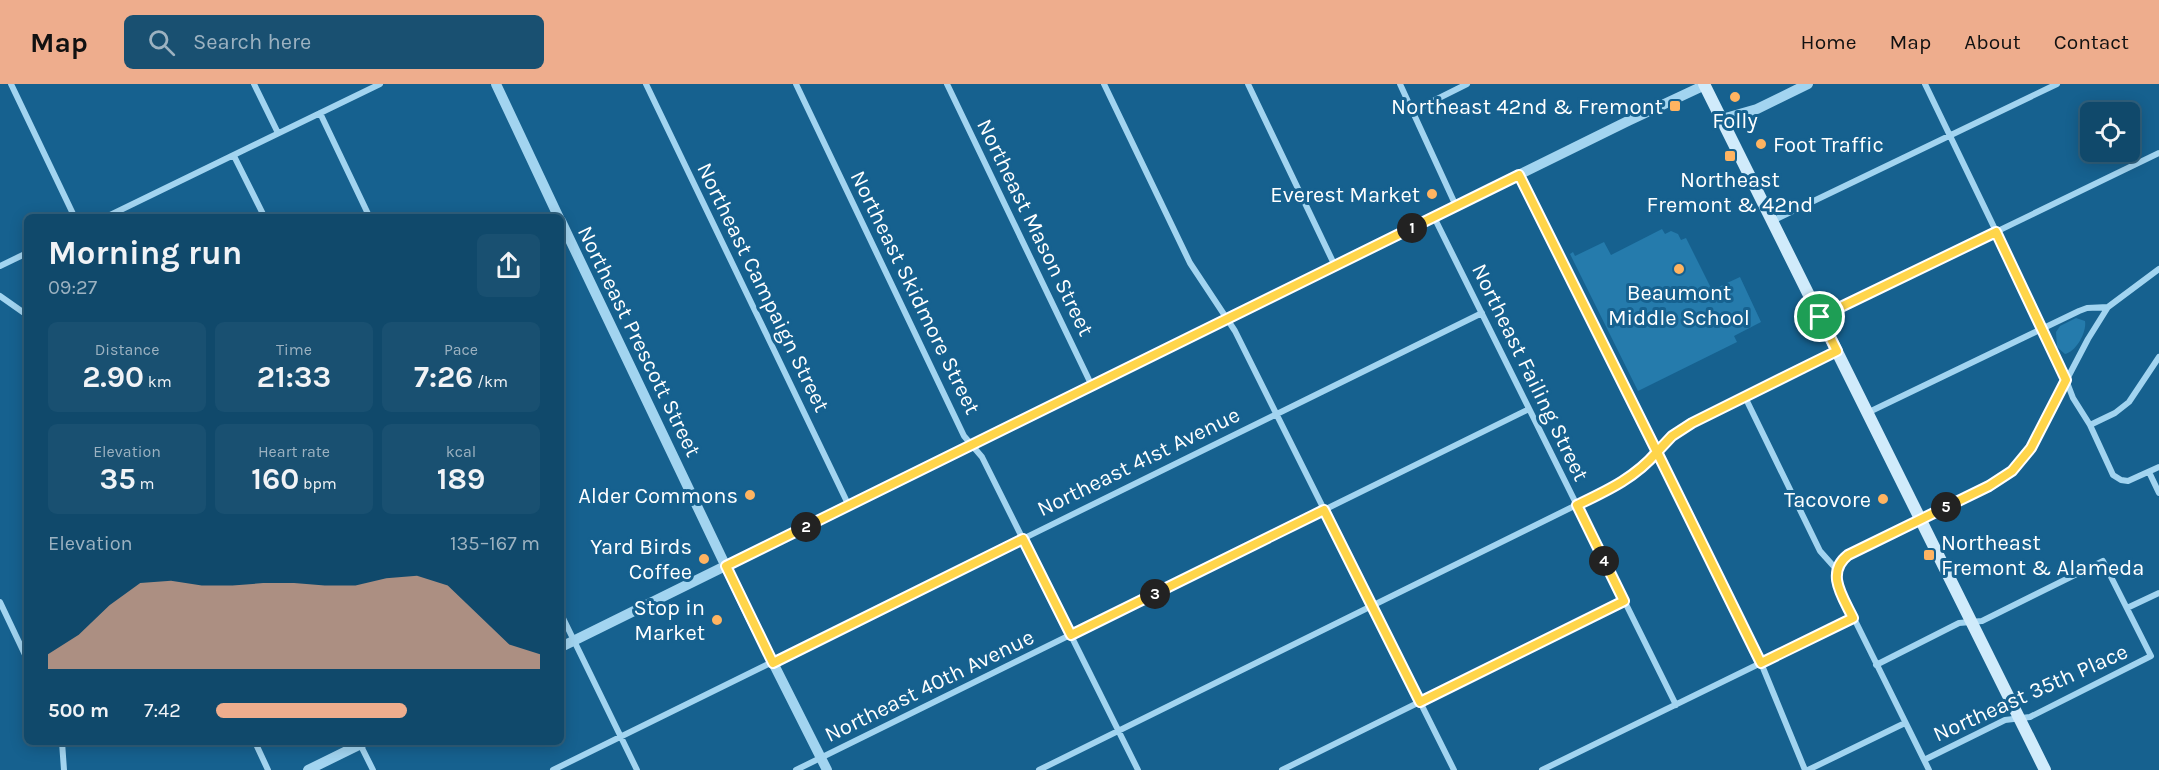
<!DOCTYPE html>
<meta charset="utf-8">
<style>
:root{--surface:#10496b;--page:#195071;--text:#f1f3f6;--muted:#9cb2c1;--line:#30617e;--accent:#eead8d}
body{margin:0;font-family:Karla,sans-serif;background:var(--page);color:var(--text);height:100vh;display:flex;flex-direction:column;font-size:22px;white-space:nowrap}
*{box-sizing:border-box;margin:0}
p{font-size:20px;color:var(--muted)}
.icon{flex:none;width:33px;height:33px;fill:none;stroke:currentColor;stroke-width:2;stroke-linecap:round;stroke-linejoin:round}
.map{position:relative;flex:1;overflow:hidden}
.details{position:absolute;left:24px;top:130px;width:540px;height:531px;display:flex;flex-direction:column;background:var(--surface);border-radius:9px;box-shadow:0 3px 15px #0003,0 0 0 2px var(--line)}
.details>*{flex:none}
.fabs{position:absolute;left:2080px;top:18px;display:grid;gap:12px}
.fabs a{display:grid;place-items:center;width:60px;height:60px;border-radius:9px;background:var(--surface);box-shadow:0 3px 15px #0003,0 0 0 2px var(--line);font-size:30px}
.pin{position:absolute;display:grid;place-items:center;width:51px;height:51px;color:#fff;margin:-26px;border:3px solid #fff;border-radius:50%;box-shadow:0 2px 6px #0007}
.km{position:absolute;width:30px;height:30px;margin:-15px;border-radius:50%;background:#222;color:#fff;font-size:16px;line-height:30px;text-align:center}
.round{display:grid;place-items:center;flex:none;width:63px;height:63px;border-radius:9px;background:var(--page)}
.headline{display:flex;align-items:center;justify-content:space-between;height:102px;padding:0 24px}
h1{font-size:33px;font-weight:700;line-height:45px}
.stats{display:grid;grid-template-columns:repeat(3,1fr);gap:9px;height:102px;padding:6px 24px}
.stats div{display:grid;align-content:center;border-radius:9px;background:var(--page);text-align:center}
.stats b{font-size:30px;font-weight:700}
.stats small{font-size:16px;font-weight:400}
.stats p{font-size:16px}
.chart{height:168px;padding:12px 24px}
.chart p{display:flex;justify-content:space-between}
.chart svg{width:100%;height:108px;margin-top:6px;fill:var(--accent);opacity:.7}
ul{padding:0 24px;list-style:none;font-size:20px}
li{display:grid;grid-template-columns:96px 72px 1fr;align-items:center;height:45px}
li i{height:15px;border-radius:8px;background:var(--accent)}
header{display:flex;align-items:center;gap:36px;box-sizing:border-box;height:84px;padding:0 30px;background:var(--accent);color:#111}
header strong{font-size:28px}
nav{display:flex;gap:33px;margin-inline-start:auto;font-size:21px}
.search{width:420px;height:54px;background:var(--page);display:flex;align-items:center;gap:15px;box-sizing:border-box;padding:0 21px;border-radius:9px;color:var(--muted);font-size:22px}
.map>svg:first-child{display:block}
.green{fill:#257bac}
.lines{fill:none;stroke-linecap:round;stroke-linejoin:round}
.minor{stroke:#a2d4f0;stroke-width:6}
.tertiary{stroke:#a2d4f0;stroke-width:10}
.secondary{stroke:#d0ebfb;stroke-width:12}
.route-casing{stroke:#fff;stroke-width:12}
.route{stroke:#ffd54a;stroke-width:8}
.poi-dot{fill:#ffb461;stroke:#16618f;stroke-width:2}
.labels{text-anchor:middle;stroke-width:6;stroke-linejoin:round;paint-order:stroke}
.poi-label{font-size:22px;fill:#fff;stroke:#16618f;text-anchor:end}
.street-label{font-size:22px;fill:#fff;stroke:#16618f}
</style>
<header>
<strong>Map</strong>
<div class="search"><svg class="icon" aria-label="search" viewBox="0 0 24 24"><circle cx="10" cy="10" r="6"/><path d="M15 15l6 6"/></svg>Search here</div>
<nav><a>Home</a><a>Map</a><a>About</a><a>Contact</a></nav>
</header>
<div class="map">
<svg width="2159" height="686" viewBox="0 0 2159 686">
<rect width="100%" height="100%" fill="#16618f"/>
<path class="green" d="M1662,145L1665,150L1671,147L1678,150L1681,156L1686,154L1712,206L1740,193L1761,238L1734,252L1737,258L1638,307L1570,170L1573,168L1575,172L1604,158L1611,171Z
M2076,234L2085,237C2087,248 2076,268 2065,270L2057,263L2056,248L2060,242Z"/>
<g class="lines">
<path class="minor" d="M11,0L75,134
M254,0L278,49
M646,0L849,422
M796,0L964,352L982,373L1138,686
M947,0L1092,302
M1104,0L1190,179L1235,247L1454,686
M1248,0L1335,182
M1400,0L1456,122
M1925,0L2060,280L2073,314L2090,341L2113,391L2121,396L2128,397L2159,383
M1413,27L1467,0
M320,29L370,134
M234,72L265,134
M1519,91L1761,579L1805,686
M1434,133L1676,621
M104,134L380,0
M1772,137L2057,0
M0,182L27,169
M0,212L27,231
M1820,233L2159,69
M1745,313L1820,467L1837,486
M1867,329L2079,227L2087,224L2108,223
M2090,341L2115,329L2129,318L2159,273
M2149,388L2159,409
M0,518L27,575
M2127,524L2159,509
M561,530L637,686
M1876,581L1959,539L1982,537L2103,477L2151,572L2030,633L2005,636L1924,676
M62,658L64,686
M255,658L268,686
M360,660L373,686
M553,686L1482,229
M796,686L1529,325
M1039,686L1621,399C1645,385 1659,362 1681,345L1836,267
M1282,686L1624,517
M1542,686L1853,534
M1808,686L1905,639
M1929,686L1839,504L1837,486L1848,471L1989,402L2017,383L2031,364L2088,255L2108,223L2159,185"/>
<path class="tertiary" d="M496,0L559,134
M1722,35L1757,25L1808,0
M561,137L749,531L827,686
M561,563L1628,37L1705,1
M308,686L365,658"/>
<path class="secondary" d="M1704,0L2045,686"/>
</g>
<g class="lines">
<defs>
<path id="route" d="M1820,233L1837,267L1692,339L1672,352L1657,368L1519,91L726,482L773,579L1023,455L1071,551L1324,426L1420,618L1624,517L1577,421C1606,407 1635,394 1657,368L1761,579L1853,534C1843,513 1825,489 1848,471L1989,402L2012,387L2031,364L2066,296L1996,148L1820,233"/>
</defs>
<use href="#route" class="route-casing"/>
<use href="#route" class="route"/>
</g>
<g class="poi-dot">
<circle cx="1735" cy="13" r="6"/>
<rect x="1669" y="16" width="12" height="12" rx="3"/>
<circle cx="1761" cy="60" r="6"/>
<rect x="1724" y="66" width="12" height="12" rx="3"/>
<circle cx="1432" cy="110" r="6"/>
<circle cx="1679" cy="185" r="6"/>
<circle cx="750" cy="411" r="6"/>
<circle cx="1883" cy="415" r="6"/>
<rect x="1923" y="465" width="12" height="12" rx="3"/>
<circle cx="704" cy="475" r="6"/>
<circle cx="717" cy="536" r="6"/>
</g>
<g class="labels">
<g class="poi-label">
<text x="1663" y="30">Northeast 42nd &amp; Fremont</text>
<text x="1735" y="44" text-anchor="middle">Folly</text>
<text x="1773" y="68" text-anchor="start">Foot Traffic</text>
<text x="1730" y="103" text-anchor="middle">Northeast<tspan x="1730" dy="25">Fremont &amp; 42nd</tspan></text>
<text x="1420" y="118">Everest Market</text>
<text x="1679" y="216" text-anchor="middle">Beaumont<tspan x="1679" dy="25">Middle School</tspan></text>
<text x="738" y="419">Alder Commons</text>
<text x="1871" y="423">Tacovore</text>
<text x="1941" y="466" text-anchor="start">Northeast<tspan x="1941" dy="25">Fremont &amp; Alameda</tspan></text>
<text x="692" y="470">Yard Birds<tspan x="692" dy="25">Coffee</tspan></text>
<text x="705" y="531">Stop in<tspan x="705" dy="25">Market</tspan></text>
</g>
<g class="street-label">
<text transform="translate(1036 143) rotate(64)" y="8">Northeast Mason Street</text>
<text transform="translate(764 203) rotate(64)" y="8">Northeast Campaign Street</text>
<text transform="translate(916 208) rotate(64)" y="8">Northeast Skidmore Street</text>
<text transform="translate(640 257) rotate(64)" y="8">Northeast Prescott Street</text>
<text transform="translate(1531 288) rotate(64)" y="8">Northeast Failing Street</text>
<text transform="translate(1138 377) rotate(-26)" y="8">Northeast 41st Avenue</text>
<text transform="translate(929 601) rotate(-26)" y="8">Northeast 40th Avenue</text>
<text transform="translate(2030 608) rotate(-24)" y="8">Northeast 35th Place</text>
</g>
</g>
</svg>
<div class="fabs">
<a><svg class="icon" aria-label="locate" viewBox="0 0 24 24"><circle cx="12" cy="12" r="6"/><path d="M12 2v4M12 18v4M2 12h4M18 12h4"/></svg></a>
</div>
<div class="pin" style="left:1820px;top:233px;background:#1e9e55"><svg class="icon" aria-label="arrive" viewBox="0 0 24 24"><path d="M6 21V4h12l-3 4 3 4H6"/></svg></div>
<b class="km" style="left:1412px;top:144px">1</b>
<b class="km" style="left:806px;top:443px">2</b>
<b class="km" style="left:1155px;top:510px">3</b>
<b class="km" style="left:1604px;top:477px">4</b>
<b class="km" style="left:1946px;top:423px">5</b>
<section class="details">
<div class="headline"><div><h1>Morning run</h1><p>09:27</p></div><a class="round"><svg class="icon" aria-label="share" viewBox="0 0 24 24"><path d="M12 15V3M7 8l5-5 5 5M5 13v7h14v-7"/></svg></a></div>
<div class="stats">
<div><p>Distance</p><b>2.90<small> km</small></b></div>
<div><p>Time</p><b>21:33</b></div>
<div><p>Pace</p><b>7:26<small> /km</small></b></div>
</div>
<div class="stats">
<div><p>Elevation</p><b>35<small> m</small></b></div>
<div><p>Heart rate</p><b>160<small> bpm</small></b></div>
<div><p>kcal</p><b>189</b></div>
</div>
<div class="chart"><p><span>Elevation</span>135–167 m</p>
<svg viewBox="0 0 160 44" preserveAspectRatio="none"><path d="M0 44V38L10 30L20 18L30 9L40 8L50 10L60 10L70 9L80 9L90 10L100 10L110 7L120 6L130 10L140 22L150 34L160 38V44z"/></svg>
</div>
<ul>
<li><b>500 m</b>7:42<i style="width:59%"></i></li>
</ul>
</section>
</div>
